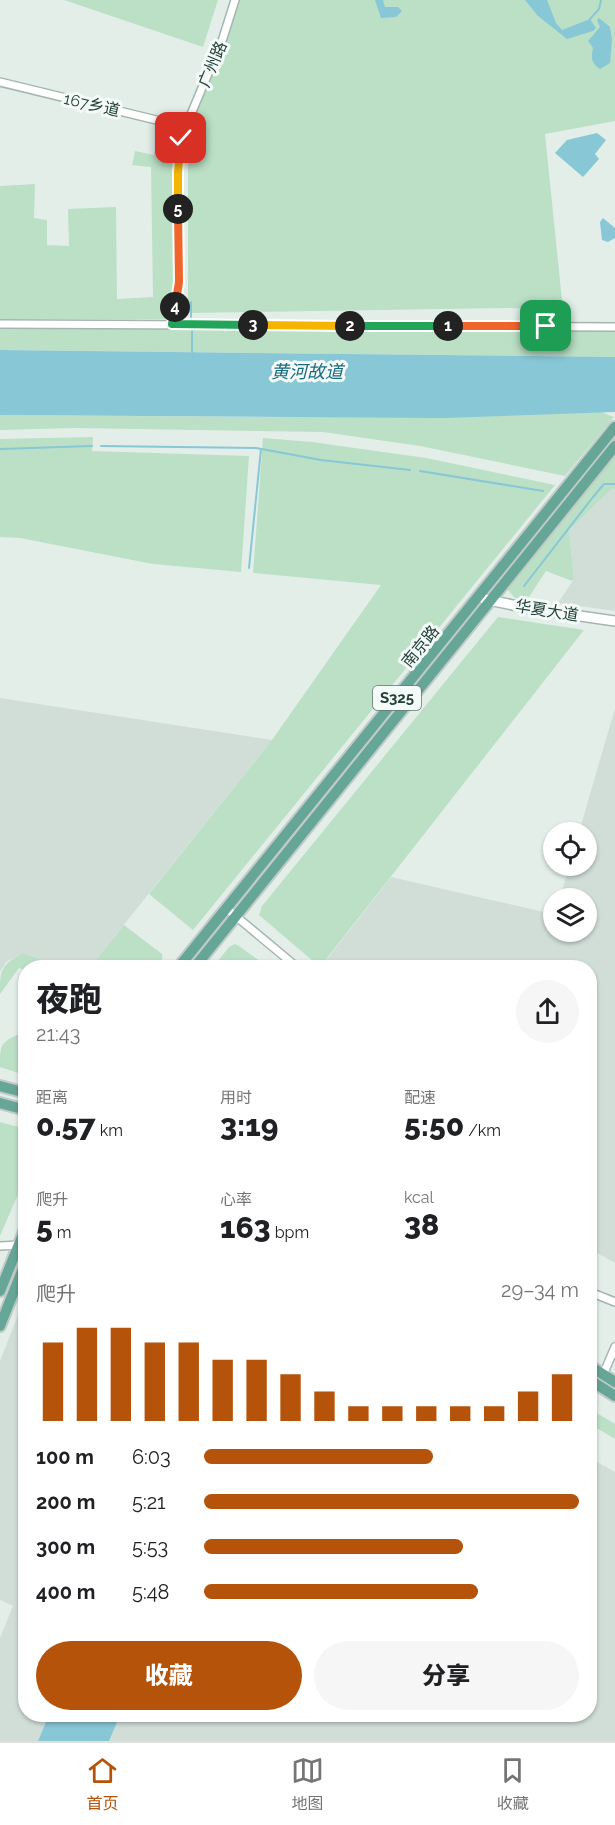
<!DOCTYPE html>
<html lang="zh">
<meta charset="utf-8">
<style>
:root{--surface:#fff;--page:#f6f6f6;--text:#202124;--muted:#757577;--line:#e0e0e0;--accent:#b45309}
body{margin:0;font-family:Raleway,"Noto Sans SC",sans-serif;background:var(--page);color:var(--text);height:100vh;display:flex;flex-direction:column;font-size:22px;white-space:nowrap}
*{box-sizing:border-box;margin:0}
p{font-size:20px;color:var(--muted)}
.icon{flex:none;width:33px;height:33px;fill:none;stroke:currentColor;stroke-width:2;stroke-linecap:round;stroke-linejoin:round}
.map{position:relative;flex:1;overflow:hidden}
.details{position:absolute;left:18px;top:960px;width:579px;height:762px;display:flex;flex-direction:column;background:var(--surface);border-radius:24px;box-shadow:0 2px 4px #0004}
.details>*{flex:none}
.tools{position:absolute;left:543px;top:822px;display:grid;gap:12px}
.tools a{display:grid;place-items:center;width:54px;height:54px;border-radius:50%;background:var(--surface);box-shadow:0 2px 4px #0004;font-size:30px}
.pin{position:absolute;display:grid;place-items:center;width:51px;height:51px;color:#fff;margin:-26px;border-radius:12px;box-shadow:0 3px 9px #0006}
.km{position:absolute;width:30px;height:30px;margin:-15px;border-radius:50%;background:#222;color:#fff;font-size:16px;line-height:30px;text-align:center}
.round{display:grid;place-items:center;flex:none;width:63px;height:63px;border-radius:32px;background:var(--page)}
.overview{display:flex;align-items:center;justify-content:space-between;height:102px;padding:0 18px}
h1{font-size:33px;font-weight:800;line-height:45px}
.figures{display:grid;grid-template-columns:repeat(3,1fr);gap:9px;height:102px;padding:6px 18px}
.figures div{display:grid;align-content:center}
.figures b{font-size:30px;font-weight:800}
.figures small{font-size:16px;font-weight:400}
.figures p{font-size:16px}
.chart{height:168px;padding:12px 18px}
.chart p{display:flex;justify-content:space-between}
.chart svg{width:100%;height:108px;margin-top:6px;stroke:var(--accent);stroke-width:6}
.action{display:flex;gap:12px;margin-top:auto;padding:12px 18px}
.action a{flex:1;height:69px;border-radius:36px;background:var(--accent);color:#fff;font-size:24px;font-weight:800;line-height:69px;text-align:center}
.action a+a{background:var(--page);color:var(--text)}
ul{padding:0 18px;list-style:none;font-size:20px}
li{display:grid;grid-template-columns:96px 72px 1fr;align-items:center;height:45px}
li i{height:15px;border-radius:8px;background:var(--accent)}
.dock{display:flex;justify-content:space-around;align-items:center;height:84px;border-top:2px solid var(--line);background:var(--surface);font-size:16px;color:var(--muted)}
.dock a{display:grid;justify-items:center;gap:3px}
.dock .selected{color:var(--accent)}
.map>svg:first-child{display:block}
.built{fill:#d1ded8}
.green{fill:#bbe0c6}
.water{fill:#88c7d6}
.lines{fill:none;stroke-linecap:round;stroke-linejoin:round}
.stream{stroke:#88c7d6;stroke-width:2}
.minor-casing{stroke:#a5b6b1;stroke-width:10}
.tertiary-casing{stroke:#a5b6b1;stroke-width:12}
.primary-casing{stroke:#c1cac8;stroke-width:14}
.minor{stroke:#fff;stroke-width:7}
.tertiary{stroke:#fff;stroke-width:9}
.primary{stroke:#65a697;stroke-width:10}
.split-1-casing{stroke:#fff;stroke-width:12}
.split-2-casing{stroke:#fff;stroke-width:12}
.split-3-casing{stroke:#fff;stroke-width:12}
.split-4-casing{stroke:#fff;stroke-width:12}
.split-5-casing{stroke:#fff;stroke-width:12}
.split-6-casing{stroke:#fff;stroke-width:12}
.split-1{stroke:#f0652b;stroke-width:8}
.split-2{stroke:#22a559;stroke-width:8}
.split-3{stroke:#f5b400;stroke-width:8}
.split-4{stroke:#22a559;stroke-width:8}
.split-5{stroke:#f0652b;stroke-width:8}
.split-6{stroke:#f5b400;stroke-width:8}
.labels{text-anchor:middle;stroke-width:6;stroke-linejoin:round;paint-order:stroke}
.shield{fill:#f4faf7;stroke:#607872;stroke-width:1.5}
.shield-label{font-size:15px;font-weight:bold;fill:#214039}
.street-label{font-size:16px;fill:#214039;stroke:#f4faf7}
.water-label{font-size:18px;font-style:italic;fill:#176b81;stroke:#f4faf7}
</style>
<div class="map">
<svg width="615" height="1741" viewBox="0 0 615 1741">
<rect width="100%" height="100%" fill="#e3eee9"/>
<path class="built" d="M612,489H615V611L558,603L574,579L569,530Z
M0,698L272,740L90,967H61L23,953L6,962L0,972Z
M615,708V1263L590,1249V968H320L391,877L553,914L554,932H586V898H560L569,866H586V832H579Z
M25,1297L26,1714H590V1458L615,1472V1741H0V1638L13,1606L0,1600V1361Z"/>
<path class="green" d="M64,0H218L203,47Z
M238,0H615V121L545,134L563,310L506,308L188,313V136L192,120L231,27Z
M160,128L177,132L174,199L175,280L167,319H0V186L35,184L34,218L47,220V245L69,246L68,209L116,207L117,299L153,297L151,167L132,165L135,151L154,155Z
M0,327L615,330V357L0,350Z
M601,412L614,417L565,476L420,446L323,432L76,428L0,430V415L272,417Z
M93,437L92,451L249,456L241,572L153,564L20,538L0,537V439Z
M263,438L312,442L426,458L555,485L193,930L149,894L272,740L381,585L253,573Z
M615,451V489H612L569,530L574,579L572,581L546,571L527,600L515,598L508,590V585Z
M498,617L584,630L320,967L259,915L262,906Z
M124,925L162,954C163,960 161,963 157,968L90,967Z
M235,944L239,946L268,967H213L229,947Z
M23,953L61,967L26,968L25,970L19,968L0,994C0,969 1,965 23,953Z
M17,1035L25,1036V1075L0,1067C0,1046 0,1043 17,1035Z
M0,1122L26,1129L25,1178L0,1236Z
M590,1409L615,1424V1439L590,1424Z"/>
<path class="water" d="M375,0H383L385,7H398L402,11L396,17L381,18Z
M525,0H547L556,23L562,30L590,19L596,28L593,31L567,39L538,16Z
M599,18L610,27L612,40L610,63L600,69C591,63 591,58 593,48L588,41L600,27L597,20Z
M597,133L606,140L595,154L599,159L583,177L555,153L567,140Z
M603,218L615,228V238L608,242L602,240L600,222Z
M0,350L615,357V412L444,418L0,415Z
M49,1715H98L117,1722L109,1741H38Z"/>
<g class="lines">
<path class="stream" d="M590,19L599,9L601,0
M191,302V317
M192,353V331
M101,446L256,448L321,460L410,470
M0,449L92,446
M420,471L543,491
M249,568L261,449
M524,586L593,497L604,484H615"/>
<defs>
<path id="minor" d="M0,82L185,127
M0,324L615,327
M172,324L179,282L178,172L181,138L223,38L235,0
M226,908L298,968
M0,1246L19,1245
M590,1292L615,1302
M603,1375L615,1347"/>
<path id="tertiary" d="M484,599L532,609L615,621"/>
<path id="primary" d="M178,968L615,427
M194,968L615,446
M0,1086L26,1093
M0,1103L26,1110
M0,1291L26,1227
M0,1326L26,1261
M590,1366L615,1382
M590,1380L615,1396"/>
</defs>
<use href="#minor" class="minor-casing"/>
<use href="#tertiary" class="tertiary-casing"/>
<use href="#primary" class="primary-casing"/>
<use href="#minor" class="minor"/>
<use href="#tertiary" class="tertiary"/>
<use href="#primary" class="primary"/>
</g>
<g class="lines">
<defs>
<path id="split-1" d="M448,326H546"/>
<path id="split-2" d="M350,326H448"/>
<path id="split-3" d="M253,325L350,326"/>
<path id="split-4" d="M175,307L172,324L253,325"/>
<path id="split-5" d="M175,307L179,282L178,209"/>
<path id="split-6" d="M178,209V172L181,138"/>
</defs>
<use href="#split-1" class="split-1-casing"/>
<use href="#split-2" class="split-2-casing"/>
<use href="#split-3" class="split-3-casing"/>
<use href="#split-4" class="split-4-casing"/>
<use href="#split-5" class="split-5-casing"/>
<use href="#split-6" class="split-6-casing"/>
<use href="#split-1" class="split-1"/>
<use href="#split-2" class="split-2"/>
<use href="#split-3" class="split-3"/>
<use href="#split-4" class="split-4"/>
<use href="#split-5" class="split-5"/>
<use href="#split-6" class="split-6"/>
</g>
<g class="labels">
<rect class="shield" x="373" y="686" width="48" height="24" rx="4.5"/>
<g class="shield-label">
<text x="397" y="703">S325</text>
</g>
<g class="street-label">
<text transform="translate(212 64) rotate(-67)" y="6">广州路</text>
<text transform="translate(92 104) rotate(13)" y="6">167乡道</text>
<text transform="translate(547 610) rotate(9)" y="6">华夏大道</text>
<text transform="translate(420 646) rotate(-51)" y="6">南京路</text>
</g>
<g class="water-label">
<text x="307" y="378">黄河故道</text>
</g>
</g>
</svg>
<div class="tools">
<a><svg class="icon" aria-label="locate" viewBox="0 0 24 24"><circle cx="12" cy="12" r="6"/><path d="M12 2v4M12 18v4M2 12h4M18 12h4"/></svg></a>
<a><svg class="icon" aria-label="layers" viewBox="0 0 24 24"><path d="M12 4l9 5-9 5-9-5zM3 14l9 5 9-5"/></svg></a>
</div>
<div class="pin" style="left:546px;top:326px;background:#1e9e55"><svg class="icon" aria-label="arrive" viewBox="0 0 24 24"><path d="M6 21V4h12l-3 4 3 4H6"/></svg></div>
<div class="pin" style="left:181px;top:138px;background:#d93025"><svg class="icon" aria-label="check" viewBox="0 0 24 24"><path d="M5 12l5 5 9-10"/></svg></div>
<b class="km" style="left:448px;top:326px">1</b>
<b class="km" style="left:350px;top:326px">2</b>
<b class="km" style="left:253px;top:325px">3</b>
<b class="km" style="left:175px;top:307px">4</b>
<b class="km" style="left:178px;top:209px">5</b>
<section class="details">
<div class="overview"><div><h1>夜跑</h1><p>21:43</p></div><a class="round"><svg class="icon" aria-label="share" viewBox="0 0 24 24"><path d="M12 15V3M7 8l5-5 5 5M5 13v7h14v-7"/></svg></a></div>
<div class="figures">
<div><p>距离</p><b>0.57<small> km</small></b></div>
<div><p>用时</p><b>3:19</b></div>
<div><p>配速</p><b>5:50<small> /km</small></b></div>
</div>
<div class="figures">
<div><p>爬升</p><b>5<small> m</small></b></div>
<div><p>心率</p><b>163<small> bpm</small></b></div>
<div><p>kcal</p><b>38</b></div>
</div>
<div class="chart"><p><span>爬升</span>29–34 m</p>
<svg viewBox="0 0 160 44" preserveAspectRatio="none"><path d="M5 44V12M15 44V6M25 44V6M35 44V12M45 44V12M55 44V19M65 44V19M75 44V25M85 44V32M95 44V38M105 44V38M115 44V38M125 44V38M135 44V38M145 44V32M155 44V25"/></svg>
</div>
<ul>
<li><b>100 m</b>6:03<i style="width:61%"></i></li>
<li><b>200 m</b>5:21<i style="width:100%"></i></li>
<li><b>300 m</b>5:53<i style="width:69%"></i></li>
<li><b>400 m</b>5:48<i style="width:73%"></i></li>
</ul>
<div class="action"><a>收藏</a><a>分享</a></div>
</section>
</div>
<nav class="dock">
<a class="selected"><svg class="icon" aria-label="home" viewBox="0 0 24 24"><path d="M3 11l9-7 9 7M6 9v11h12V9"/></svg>首页</a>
<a><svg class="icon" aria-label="map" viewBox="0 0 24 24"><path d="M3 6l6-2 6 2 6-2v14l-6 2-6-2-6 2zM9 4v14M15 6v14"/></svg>地图</a>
<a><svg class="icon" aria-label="saved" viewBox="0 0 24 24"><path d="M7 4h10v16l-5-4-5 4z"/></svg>收藏</a>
</nav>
